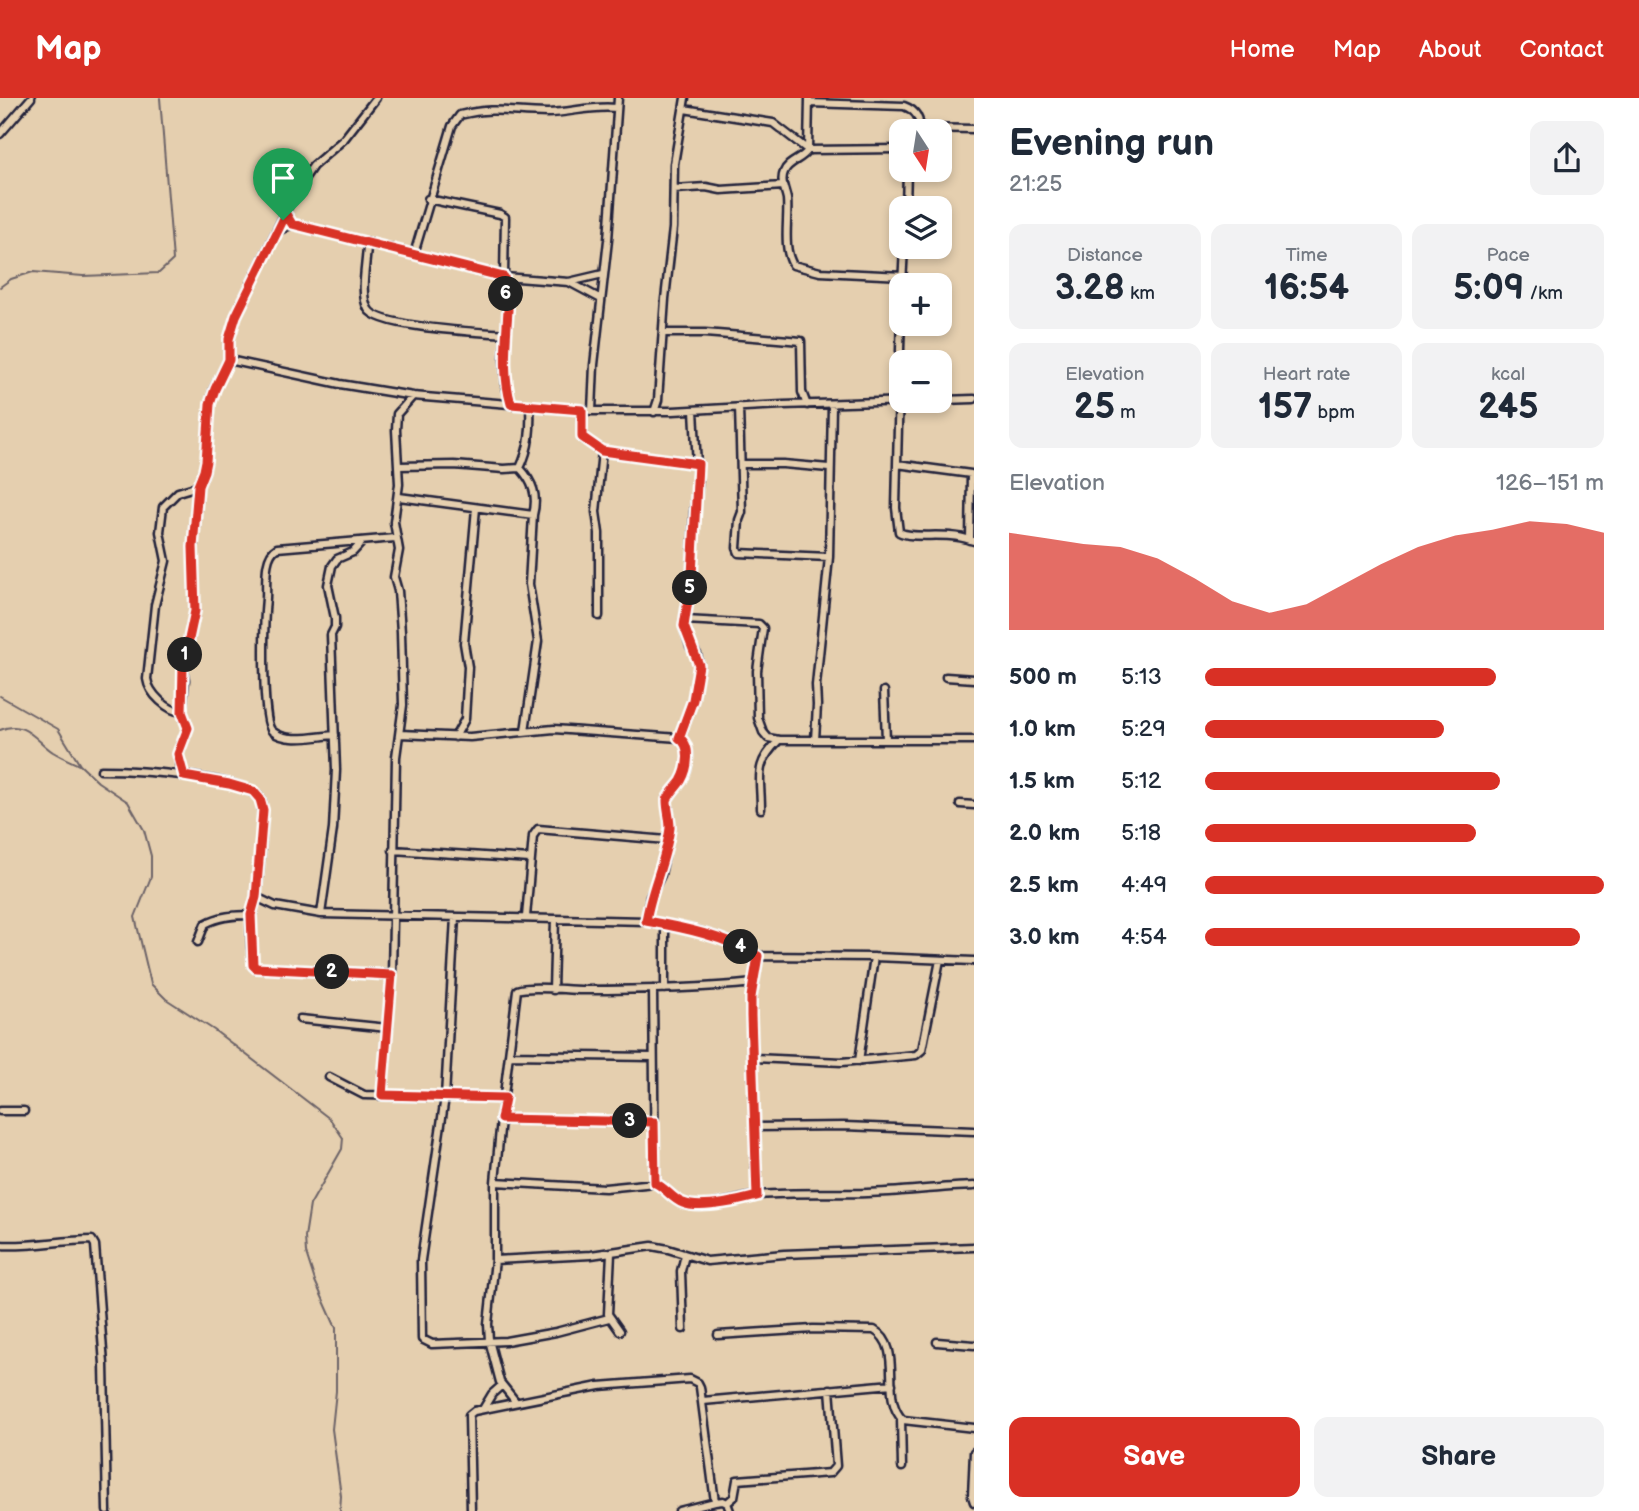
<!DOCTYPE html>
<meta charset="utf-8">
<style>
:root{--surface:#fff;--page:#f2f2f3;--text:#1f2937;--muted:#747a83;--accent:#d93025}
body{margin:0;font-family:"Balsamiq Sans",sans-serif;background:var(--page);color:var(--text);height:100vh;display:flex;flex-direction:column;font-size:26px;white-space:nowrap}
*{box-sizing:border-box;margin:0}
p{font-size:23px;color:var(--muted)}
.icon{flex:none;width:38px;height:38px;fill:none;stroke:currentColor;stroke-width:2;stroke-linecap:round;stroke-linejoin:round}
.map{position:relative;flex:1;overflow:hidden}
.sheet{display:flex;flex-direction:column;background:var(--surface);width:665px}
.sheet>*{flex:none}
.needle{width:46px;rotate:168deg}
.tools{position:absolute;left:889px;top:21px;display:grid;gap:14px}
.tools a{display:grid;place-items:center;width:63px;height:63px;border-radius:14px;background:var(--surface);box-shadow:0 4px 10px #0003;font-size:35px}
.pin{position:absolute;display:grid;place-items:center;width:60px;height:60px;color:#fff;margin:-72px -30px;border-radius:50% 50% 50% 0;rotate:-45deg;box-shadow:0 0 7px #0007}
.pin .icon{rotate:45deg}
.km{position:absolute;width:35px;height:35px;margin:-18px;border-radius:50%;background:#222;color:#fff;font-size:19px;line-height:35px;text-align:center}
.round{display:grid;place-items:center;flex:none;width:74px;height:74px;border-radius:14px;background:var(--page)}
.overview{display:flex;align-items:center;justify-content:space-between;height:119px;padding:0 35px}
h1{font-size:38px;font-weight:800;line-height:52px}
.stats{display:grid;grid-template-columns:repeat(3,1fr);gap:10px;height:119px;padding:7px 35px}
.stats div{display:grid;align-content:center;border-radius:14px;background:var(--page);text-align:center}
.stats b{font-size:35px;font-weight:800}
.stats small{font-size:19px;font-weight:400}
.stats p{font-size:19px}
.chart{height:196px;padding:14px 35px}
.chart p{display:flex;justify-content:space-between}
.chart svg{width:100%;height:126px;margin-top:7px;fill:var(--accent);opacity:.7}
.action{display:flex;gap:14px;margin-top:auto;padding:14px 35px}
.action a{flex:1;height:80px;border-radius:14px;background:var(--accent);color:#fff;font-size:28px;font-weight:800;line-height:80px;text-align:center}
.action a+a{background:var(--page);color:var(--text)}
ul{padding:0 35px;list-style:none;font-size:23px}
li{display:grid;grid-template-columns:112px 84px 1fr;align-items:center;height:52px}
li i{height:18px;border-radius:9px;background:var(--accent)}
header{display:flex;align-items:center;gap:42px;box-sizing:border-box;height:98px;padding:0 35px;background:var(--accent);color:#fff}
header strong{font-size:33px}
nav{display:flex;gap:38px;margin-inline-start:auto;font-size:24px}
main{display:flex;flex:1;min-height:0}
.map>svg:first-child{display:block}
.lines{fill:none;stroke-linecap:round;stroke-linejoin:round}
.stream{stroke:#6c6367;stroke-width:2}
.street-casing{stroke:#22223b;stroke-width:11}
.street{stroke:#e5cfaf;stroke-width:6}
.route-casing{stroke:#fff;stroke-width:14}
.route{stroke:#d93025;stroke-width:9}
</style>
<header>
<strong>Map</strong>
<nav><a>Home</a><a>Map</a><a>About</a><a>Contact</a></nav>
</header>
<main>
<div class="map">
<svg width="974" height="1413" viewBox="0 0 974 1413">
<rect width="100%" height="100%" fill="#e5cfaf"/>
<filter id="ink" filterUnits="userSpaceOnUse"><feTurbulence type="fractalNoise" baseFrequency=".0143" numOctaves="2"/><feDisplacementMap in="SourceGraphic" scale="14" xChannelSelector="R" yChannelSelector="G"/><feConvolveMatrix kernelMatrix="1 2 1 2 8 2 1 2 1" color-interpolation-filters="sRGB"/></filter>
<g filter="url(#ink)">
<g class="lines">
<path class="stream" d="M0,189L11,181L33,174L83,178L159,175L173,162L160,0
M0,598L58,631L80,667L98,684L128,704L144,732L151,758V779L135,819L151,886L166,901L214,932L330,1021L343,1040L342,1051L310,1107L305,1139L306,1155L315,1183L336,1230V1293L332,1331L341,1398L340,1413
M0,632C25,621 35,642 53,654C61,659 71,663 79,667"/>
<defs>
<path id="street" d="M809,0L808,52L901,51
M809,5L904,8C915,12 922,21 918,33
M684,11L773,25L808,52C802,62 788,63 784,74C780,83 785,91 787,101C789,122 782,149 793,167L820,174L903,178
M920,30L974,31
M0,36L31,0
M674,91L706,89L721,92L783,88
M428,101L500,116L505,119L504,179L508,209L504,261L506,289L511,306
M906,110L907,72
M278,133L292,126L504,179L569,184L603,176
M367,146C367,165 359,195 368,211C378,230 481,234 505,236
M414,156L452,28L460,17C496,8 512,15 547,15C571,15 591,7 617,10
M569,184L601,201
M902,187L904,149
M901,214L897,366L971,376L970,442L974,443
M664,235H705L801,243L802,294L807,307
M229,262L340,286L413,298L592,313H673L783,307L974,301
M739,309L742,414L739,422L737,450L739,455L829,459
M581,312L582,339L602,353L698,366
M592,313L594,267L608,142L618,0
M654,314L658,302L665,201L673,130L674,66L685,0
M741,366H783L829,370
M897,366L896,410L899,434C914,442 946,433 970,442
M399,368L454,367L504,371L520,370C530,349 531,331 530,308
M520,370C533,384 538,398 533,417L529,486L538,543L525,633
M399,399L533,417
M599,518V435L596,414L602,353
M685,522L759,526L763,530L757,573L758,620L763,634L768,640L779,642H974
M946,579L974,581
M884,593L886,642
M182,614C168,613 149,596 147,581L155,507L166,463L160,434L163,409L178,394L198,388
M400,636L470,639L554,631L679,640C692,647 689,671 681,683C676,690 671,694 667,702L670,730L661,777L650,799L646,823
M335,637C317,638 287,646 272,633C261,623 264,520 266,500C267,486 263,458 277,450L395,440
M455,639L465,621L468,569L464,545L476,410
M679,640L693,602L699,567L697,556L690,548L684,528L692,477L694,414L698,387L694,312
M815,642L817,607L816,587L829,459L832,307
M101,672C128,672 248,677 261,702C265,712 258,789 255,803C254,809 252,814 251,819C250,834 251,852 253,867L256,870L392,877
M183,678L178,656L188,630L182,614L185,582L183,569L195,513L193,449L198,388L204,374L206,363L210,306L214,291L229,262V241L236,218L295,94L313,68L344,41L376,0
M960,706L974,707
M761,711C761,678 753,668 779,642
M393,752L530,761
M256,799L275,808L321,816L646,823L697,833L735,846L758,858L874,859L974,863
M321,816L333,731L336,672L331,537L335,529V520L328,487L332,468L337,461L353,454L363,443
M455,819L445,999L421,1162L422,1241L432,1246L506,1243L556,1234L609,1220
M526,819L533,738L538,731L667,742
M665,827V891
M198,844L205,826C219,818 235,817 251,817
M653,891L655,1085
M553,892L555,821
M300,921L388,930
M509,957L653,959
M753,960L842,964L916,957L922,952L940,862
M859,963L874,859
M329,979L364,997L505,1000
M382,997L392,877L396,659L403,607L401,534L398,493L394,479L399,452L394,424L399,386L396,332L397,316L413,298
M0,1013H24
M501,1021L654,1024
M755,1029L844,1028L974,1033
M495,1084L605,1090L655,1085C667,1090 673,1103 685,1106C709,1112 737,1100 760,1097C795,1094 831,1096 867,1095C903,1094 938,1089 974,1088
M757,1098L751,918V899L758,858
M0,1147C31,1149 61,1142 92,1142L95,1147L104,1266L107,1413
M611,1155L608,1216L620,1233
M495,1162L591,1157L652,1148L668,1151L707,1163L784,1156L974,1149
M683,1231L681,1173L685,1157
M718,1237L813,1231L874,1232C905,1249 879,1300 903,1322L974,1330
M937,1244L974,1247
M703,1303L892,1286
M516,1304L500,1284L489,1242L488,1226L495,1162V1084L501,1021L517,892C530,887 566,892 581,892C639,892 696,891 754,885
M483,1311L492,1296L502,1287
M901,1320L902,1369
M974,1354L972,1398L974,1404
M727,1405L734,1399L737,1382L830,1375L836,1368L830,1291
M471,1413L469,1317L474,1313L599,1288L690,1281L698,1285L700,1289L715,1404L723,1403L727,1405L730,1413
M679,1413L715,1404"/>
</defs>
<use href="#street" class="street-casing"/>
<use href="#street" class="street"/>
</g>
</g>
<g class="lines" filter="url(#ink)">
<defs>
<path id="route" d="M286,116L292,126L504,179C505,190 508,201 508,212C506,245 502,275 511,306L582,312V339L602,353L698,366L692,477L684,528L699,567L693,602L679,640C692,647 688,671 681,683C676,690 671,694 667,702C667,712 670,720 670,730C666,763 651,791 646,823C686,830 723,838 758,858L751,899V918L757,1098C738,1103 700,1112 683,1105C672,1101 666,1090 655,1085L654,1024L501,1021L505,1000L382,997L392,877L256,870L253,867L251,817L256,799L260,750L263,712L260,701L253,693L229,686L184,678L178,656L188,630L182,614L183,569L195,513L193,449L198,388L204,373L206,363L210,306L215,291L229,262V241L236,218Z"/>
</defs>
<use href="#route" class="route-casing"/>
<use href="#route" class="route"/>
</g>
</svg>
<div class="tools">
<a><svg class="needle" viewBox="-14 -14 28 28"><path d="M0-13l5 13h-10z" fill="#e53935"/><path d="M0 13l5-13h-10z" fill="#747a83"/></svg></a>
<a><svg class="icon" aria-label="layers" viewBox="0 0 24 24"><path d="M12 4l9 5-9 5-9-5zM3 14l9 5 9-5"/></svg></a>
<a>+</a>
<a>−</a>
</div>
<div class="pin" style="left:283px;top:122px;background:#1e9e55"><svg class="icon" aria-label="arrive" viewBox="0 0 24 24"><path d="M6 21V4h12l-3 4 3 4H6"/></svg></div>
<b class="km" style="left:185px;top:557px">1</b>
<b class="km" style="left:332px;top:874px">2</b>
<b class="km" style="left:630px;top:1023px">3</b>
<b class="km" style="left:741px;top:849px">4</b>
<b class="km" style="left:690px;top:490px">5</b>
<b class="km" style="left:506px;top:196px">6</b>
</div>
<section class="sheet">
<div class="overview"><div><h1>Evening run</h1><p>21:25</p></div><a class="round"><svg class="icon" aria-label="share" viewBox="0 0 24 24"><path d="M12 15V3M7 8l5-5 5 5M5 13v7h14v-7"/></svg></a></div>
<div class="stats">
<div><p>Distance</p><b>3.28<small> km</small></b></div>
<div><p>Time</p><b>16:54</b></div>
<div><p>Pace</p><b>5:09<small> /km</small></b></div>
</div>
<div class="stats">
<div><p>Elevation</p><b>25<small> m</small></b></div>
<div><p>Heart rate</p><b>157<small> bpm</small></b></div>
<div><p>kcal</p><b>245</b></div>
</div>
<div class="chart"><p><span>Elevation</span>126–151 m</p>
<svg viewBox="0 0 160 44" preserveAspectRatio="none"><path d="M0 44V10L10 12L20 14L30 15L40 19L50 26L60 34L70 38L80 35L90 28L100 21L110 15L120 11L130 9L140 6L150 7L160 10V44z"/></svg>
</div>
<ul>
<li><b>500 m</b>5:13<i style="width:73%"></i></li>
<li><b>1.0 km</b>5:29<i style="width:60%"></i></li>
<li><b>1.5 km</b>5:12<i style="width:74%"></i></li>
<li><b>2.0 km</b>5:18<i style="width:68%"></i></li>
<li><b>2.5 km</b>4:49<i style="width:100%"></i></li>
<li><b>3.0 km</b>4:54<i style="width:94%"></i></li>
</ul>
<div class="action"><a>Save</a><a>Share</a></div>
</section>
</main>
